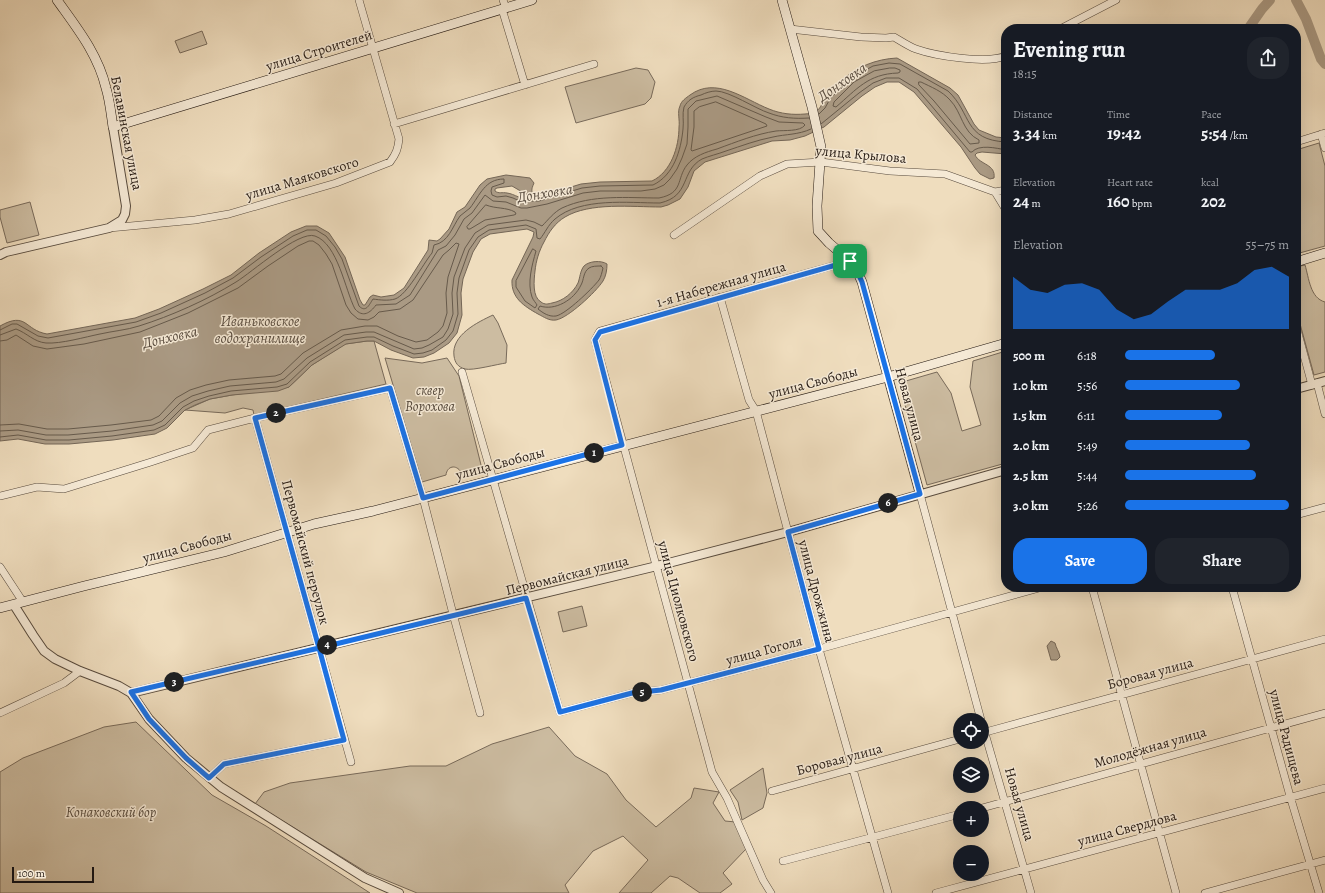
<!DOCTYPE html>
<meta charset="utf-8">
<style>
:root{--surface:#171b24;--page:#20242c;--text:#f1f3f6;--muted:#9ea1a6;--accent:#1a73e8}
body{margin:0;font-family:Alegreya,serif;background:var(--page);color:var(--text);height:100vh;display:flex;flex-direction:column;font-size:15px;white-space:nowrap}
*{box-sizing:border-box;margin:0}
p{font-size:13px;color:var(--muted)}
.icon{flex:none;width:22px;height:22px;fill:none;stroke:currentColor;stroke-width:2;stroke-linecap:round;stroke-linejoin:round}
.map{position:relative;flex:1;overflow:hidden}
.side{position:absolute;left:1001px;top:24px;width:300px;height:568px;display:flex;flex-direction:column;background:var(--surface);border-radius:16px;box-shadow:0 4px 16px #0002}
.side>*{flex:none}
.controls{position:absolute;left:953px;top:713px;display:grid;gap:8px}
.controls a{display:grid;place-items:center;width:36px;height:36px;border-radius:50%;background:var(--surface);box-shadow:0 4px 16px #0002;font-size:20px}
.scale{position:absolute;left:12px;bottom:10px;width:82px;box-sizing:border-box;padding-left:4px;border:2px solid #241912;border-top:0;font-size:11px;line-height:14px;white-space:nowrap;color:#241912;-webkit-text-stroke:3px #f5e9d5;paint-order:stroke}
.pin{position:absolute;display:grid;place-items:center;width:34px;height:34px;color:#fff;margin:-17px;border-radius:8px;box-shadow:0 2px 6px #0006}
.km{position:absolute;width:20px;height:20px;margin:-10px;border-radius:50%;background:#222;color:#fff;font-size:11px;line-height:20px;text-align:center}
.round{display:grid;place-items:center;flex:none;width:42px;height:42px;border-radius:16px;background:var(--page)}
.summary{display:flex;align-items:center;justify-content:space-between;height:68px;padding:0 12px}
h1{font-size:22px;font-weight:600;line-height:30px}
.stats{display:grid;grid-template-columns:repeat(3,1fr);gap:6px;height:68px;padding:4px 12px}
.stats div{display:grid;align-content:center}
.stats b{font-size:17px;font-weight:600}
.stats small{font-size:11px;font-weight:400}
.stats p{font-size:11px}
.chart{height:112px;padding:8px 12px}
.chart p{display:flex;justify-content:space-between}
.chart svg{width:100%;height:72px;margin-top:4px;fill:var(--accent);opacity:.7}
.cta{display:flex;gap:8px;margin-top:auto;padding:8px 12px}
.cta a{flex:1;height:46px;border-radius:16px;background:var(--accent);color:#fff;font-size:16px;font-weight:600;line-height:46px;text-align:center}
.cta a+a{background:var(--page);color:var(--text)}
ul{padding:0 12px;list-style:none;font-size:13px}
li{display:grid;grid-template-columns:64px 48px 1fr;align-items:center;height:30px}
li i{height:10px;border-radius:5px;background:var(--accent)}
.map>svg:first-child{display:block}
.green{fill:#ccbca1;stroke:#786a5a}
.water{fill:#aa9a84;stroke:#746656;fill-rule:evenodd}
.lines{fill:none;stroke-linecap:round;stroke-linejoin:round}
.shore{stroke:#675a4b;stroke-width:1}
.river{stroke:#aa9a84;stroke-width:10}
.minor-casing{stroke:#574a3d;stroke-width:8}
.tertiary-casing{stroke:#574a3d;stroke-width:10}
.secondary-casing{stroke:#241912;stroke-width:10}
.minor{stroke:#f5e9d5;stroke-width:7}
.tertiary{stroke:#f5e9d5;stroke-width:8}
.secondary{stroke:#f5e9d5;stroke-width:9}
.route-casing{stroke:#fff;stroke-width:8}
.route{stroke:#1a73e8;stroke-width:5}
.labels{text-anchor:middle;stroke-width:3;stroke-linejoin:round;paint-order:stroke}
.street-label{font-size:14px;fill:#241912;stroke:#f5e9d5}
.park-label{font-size:14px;font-style:italic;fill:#564a3d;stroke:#f5e9d5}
.water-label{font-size:15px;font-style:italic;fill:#5a4d40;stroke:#f5e9d5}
</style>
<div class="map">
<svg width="1325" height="893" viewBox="0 0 1325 893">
<rect width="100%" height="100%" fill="#efddbe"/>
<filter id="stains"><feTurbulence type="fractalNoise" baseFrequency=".005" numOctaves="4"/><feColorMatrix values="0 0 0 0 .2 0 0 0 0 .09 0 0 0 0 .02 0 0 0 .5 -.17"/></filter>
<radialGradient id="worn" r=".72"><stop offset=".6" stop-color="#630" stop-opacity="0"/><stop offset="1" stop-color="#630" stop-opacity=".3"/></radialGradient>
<path class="green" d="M202,31L207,44L180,53L175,41Z
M636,68L648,70L655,82L651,98L645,104L576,123L565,87Z
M1319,143L1325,166V246L1296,254V150Z
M30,202L39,235L7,243L0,217V210Z
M1305,265C1309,278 1310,298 1325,302V372L1314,375L1296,309V267Z
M493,315L498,323L507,345L506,363C498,364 472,371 465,369C458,367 455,363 454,356C451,335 478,322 493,315Z
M367,341H374L386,384L254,415L253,410L243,408L225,413L185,410L210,399L232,395L289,387L312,365L326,356L345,344Z
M1006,351V463L927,485L899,383L937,372L951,393L962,431L981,425L970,387L973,361Z
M385,358L422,363L447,358L459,376L482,469L461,472C456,464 447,466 446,475L422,482Z
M582,606L587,626L563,632L558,612Z
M136,722L212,795L266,826L370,893H0V772L23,758L104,727Z
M549,727L575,756L607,774L626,800L656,827L691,798L694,788L719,792L713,803L725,821L736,822L747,848L723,873L732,884L720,893H700L678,878L670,876L651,893H619L648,860L623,836L593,851L565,885L569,893H417L366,872L255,804L264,792L290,783L410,766H446L492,744Z
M763,768L767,793L763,808L742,820L738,802L730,790Z"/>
<path class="water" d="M897,58L950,88L958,95L974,124L979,130L996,137L1006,138V154L982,152L977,153L975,155C980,165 996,164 994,178L990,179L980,174L975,168L961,147L914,92L899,82H887L875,87L862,96L824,127L805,136L790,140L772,141L705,162L694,171L688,187L680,199L668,205L661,207C632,207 590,202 565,217C555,223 549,232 544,242C539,251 536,261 535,271C534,280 532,297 541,302C545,305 548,304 552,303C563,301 573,293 578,283C580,278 580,271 584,266C589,261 601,260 607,264C607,270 606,276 603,281C596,292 568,318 556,320C549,321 544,317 538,314C524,306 511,298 512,280L533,237L534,232L527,229L512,231L490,234L481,239L473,252L463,279L461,293L462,315L457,333L449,343L434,353L424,357L413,358L391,350L374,341H367L346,344L312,365L289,387L278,391L232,395L210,399L195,405L185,410L167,428L155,434L113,440L69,444H45L18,439L0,441V326C27,311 24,330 47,334L135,318L159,309L203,289L231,275L259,253L291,232L306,226H317L329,233L345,257L360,300L363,305H365L370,297L373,295L381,297L394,295L404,288L428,250L429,240L437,241L440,239L449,229L457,212L465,207L480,185L487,179L506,175L530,178L534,183C531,190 531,191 535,197H538L581,184L600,182L652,181C671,172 679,147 679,127C680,120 677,112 680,106C681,101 686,98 690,95C716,76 744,99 769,109C781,114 793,115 805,114C821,113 819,107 827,96C831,91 837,85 841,81C856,67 876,59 897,58ZM512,186L529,196V199C521,200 515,194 507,193C502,192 499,194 495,191V189L497,188Z
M1051,641L1055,643C1056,648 1059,651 1060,657L1057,660H1051L1047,646Z"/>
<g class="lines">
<path class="shore" d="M890,68H895L900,70V72L898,73C868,74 857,89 836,107L833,106L834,102L854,82L874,71Z
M919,82H921C931,87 942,91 950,100C962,112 962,132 979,140V143L970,144L934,101L919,85Z
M716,102L766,124L767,126L692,151L691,150L694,127V111L699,107Z
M819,114L825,108L830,99L851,78L873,66L889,63L900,64L948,91C972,113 963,140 1006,142
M821,124L859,93L873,83L886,78H899L917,89L930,104L970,152H972C979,144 996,148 1006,150
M486,205C496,209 506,207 515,212L516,214L514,215L485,220L470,229H468L467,227Z
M533,249L536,251C532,265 527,283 532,297C533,300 536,303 537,305L535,308L525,301L516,287V281Z
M601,266L603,268C602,272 601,277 599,280C592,289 566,314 556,316C549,317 543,313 538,309L540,306C555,311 574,300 581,285C584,280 583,272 589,268C592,266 597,266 601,266Z
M0,330L12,324H17L38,336L48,338L136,322L161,313L205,293L233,278L261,257L293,236L307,230H316L326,236L335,247L342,259L359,306C366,313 369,305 373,299C380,300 388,301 395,299C407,295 423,264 432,253L434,245C449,242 452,227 460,216C463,213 467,211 470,208C480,195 485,179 504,179V183L492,187L491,191L492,195L497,197L506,196L513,198L524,203L533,201H539L582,188L600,186L653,185C674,175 681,150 683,129C684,121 682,114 684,107C688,100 693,97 701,95C705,93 711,91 716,91C729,91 756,109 769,113C782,118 795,119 809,118
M0,335L16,329C27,333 34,342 46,343C61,344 85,337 100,334C113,331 127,330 139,326C171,316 207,300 236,282C251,273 299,230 315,236C338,244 345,290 355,309C363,318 370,313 376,305L396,304L410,295L438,250L446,246L455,235L464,219L472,213L485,195L493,201L506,202L521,208H527L547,204L583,193L600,191H641L655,189L664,185L670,179L677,169L682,158L687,144L688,127V109L696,101L717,96L766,117L779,122L803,123L805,125C800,132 784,130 776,131C756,134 736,142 717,149C706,152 694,156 687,165C676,179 684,193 659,198C628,198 592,194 562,208C554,212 548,220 542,226L534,222L526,220L488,225L475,233L465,248L454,277L452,293L453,314L448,329L443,337L429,345L422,348L414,349L374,332H366L344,335L307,358L284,379L276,382L230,386L208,391L192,396L180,403L162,421L153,425L112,431L68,435H46L18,430L0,431
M0,341L7,340L16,335L33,346L47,349L84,344L140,332L188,313L238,288L268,266L298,246L309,241H313L319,245L326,254L332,264L346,305L351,313L358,319L368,320L374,317L379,312L400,309L413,300L443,255L449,250L456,243L459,244L448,277L446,293L447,313L443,326L438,332L427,340L416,342L398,336L377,326H365L341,330L303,353L281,374L275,376L229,380L206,385L190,390L176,398L159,416L151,420L111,425L68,429H47L19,424L0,425
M0,437L18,435L46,440H69L112,436L154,430L165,425L183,407L194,401L209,396L231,391L277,387L287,384L310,362L345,340L367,337H374L393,346L414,354L423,353L432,350L446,340L453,331L458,314L457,293L459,278L469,250L478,237L489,230L526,225L536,229L537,238L540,239C545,233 548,225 555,219C581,197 628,203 660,203C691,196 680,171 702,159C709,156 718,154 726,151C741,146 757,140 773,137C786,134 798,135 811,129"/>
<path class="river" d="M1296,0L1306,19L1321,59L1325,64
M1248,29L1262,9L1270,0"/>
<defs>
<path id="minor" d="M503,0L506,8
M502,9L525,85
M790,29L861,37L886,38L894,37C901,41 908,46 916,49C936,56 986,64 1006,56
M1060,29L1116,0
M394,124L594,64
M1321,134L1325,148
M1296,142L1325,133
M995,192L1006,190
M109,228L195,220L229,214L336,183L390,162C396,154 398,149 399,139L359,0
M674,235L760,176L787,164L821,162L890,171L945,174L995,192L1006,210
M720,297L749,400L756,411L819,649L888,893
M1296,326L1312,385
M462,372L560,712L632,693L661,690L819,649L1043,587
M1317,383L1325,414
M255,418L351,762
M920,494L981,720
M0,496L37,487L64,489L151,462L193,448L208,430L255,418L390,388L423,498L453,614L480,713
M1296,515L1325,507
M0,567L23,602
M1092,587L1176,893
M1232,587L1290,796L1319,893
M0,713L64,683L80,671
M982,723L1031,893
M982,733L1325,639
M209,778L224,764L344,740
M772,791L960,739
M982,808L1325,713
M783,861L960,814
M771,893L763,880L727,798L712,772L595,340L600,331L850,261
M936,893L1325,788
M1205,893L1325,860"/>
<path id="tertiary" d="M0,255L6,252L109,228L122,220L125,214L126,206L113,127
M888,377L920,494
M1296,389L1325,381
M14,605L33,635L44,651L55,659L80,671L119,686L131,693L149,719L186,758L221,787L365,878L399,893
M131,693L657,566L788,532L1006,470"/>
<path id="secondary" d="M57,0C77,28 98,54 106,88C110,101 111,114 113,127L532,0
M782,0L812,107L821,147L817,206L818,231L829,243L850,261L857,271L862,282L888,377
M1296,262L1325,253
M0,608L84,586L224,552L314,524L373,511L888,377L1006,343"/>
</defs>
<use href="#minor" class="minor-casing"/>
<use href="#tertiary" class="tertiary-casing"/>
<use href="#secondary" class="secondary-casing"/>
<use href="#minor" class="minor"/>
<use href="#tertiary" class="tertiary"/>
<use href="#secondary" class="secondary"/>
</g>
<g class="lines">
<defs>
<path id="route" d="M850,261L600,332L595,340L622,445L423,498L390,388L255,418L319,648L131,692L149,719L186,758L209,778L224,764L344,740L319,648L526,598L560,712L632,693L661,690L819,649L788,532L920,494L862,282L857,271L850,261"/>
</defs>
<use href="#route" class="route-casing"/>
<use href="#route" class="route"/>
</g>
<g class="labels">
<g class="street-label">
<text transform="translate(319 50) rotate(-17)" y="5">улица Строителей</text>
<text transform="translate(127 133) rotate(79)" y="5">Белавинская улица</text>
<text transform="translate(861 154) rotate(5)" y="5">улица Крылова</text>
<text transform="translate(302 178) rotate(-17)" y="5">улица Маяковского</text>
<text transform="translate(721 284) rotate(-16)" y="5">1-я Набережная улица</text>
<text transform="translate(813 382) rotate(-15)" y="5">улица Свободы</text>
<text transform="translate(910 404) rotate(75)" y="5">Новая улица</text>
<text transform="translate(500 463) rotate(-15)" y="5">улица Свободы</text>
<text transform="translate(187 546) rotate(-15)" y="5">улица Свободы</text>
<text transform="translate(306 552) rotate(75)" y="5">Первомайский переулок</text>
<text transform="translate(567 575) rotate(-14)" y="5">Первомайская улица</text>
<text transform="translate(817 591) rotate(75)" y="5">улица Дрожжина</text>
<text transform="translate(679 601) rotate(75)" y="5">улица Циолковского</text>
<text transform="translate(764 650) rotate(-15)" y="5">улица Гоголя</text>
<text transform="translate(1150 673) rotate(-15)" y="5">Боровая улица</text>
<text transform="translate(1287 737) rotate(75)" y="5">улица Радищева</text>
<text transform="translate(1150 747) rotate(-16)" y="5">Молодёжная улица</text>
<text transform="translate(839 759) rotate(-15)" y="5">Боровая улица</text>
<text transform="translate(1020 804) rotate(74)" y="5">Новая улица</text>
<text transform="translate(1127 828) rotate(-15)" y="5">улица Свердлова</text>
</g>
<g class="park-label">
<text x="430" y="395">сквер<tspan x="430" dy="16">Ворохова</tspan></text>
<text x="111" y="817">Конаковский бор</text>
</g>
<g class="water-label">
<text transform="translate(842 82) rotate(-35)" y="5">Донховка</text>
<text transform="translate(545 193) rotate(-9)" y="5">Донховка</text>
<text x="260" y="326">Иваньковское<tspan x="260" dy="17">водохранилище</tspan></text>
<text transform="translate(170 337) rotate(-13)" y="5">Донховка</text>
</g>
</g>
<rect width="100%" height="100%" filter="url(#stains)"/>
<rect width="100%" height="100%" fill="url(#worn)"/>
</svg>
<div class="controls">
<a><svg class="icon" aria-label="locate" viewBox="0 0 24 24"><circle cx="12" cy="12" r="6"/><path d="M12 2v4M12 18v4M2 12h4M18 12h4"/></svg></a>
<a><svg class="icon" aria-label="layers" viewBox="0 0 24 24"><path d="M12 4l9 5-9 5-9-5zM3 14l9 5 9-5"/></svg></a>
<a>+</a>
<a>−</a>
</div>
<div class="scale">100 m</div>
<div class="pin" style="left:850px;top:261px;background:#1e9e55"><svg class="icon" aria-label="arrive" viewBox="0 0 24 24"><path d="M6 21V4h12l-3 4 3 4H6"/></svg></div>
<b class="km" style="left:594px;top:453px">1</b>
<b class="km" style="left:276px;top:413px">2</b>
<b class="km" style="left:174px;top:682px">3</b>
<b class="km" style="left:327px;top:645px">4</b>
<b class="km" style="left:642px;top:692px">5</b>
<b class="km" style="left:888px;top:503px">6</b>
<section class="side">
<div class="summary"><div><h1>Evening run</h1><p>18:15</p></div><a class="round"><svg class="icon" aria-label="share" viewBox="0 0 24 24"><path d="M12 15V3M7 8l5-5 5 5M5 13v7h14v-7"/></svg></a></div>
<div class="stats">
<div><p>Distance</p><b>3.34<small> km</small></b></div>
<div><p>Time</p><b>19:42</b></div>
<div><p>Pace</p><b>5:54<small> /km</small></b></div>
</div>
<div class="stats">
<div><p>Elevation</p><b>24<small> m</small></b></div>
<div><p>Heart rate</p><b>160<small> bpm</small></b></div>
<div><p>kcal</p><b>202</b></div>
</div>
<div class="chart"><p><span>Elevation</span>55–75 m</p>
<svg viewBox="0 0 160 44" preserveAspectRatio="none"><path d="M0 44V12L10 20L20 22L30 17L40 16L50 20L60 32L70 38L80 35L90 27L100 20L110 20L120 20L130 16L140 8L150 6L160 12V44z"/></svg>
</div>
<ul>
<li><b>500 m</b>6:18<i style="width:55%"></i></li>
<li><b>1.0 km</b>5:56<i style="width:70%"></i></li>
<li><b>1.5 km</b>6:11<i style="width:59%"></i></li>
<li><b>2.0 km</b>5:49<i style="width:76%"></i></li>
<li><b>2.5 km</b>5:44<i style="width:80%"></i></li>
<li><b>3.0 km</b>5:26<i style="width:100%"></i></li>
</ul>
<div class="cta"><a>Save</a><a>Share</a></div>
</section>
</div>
